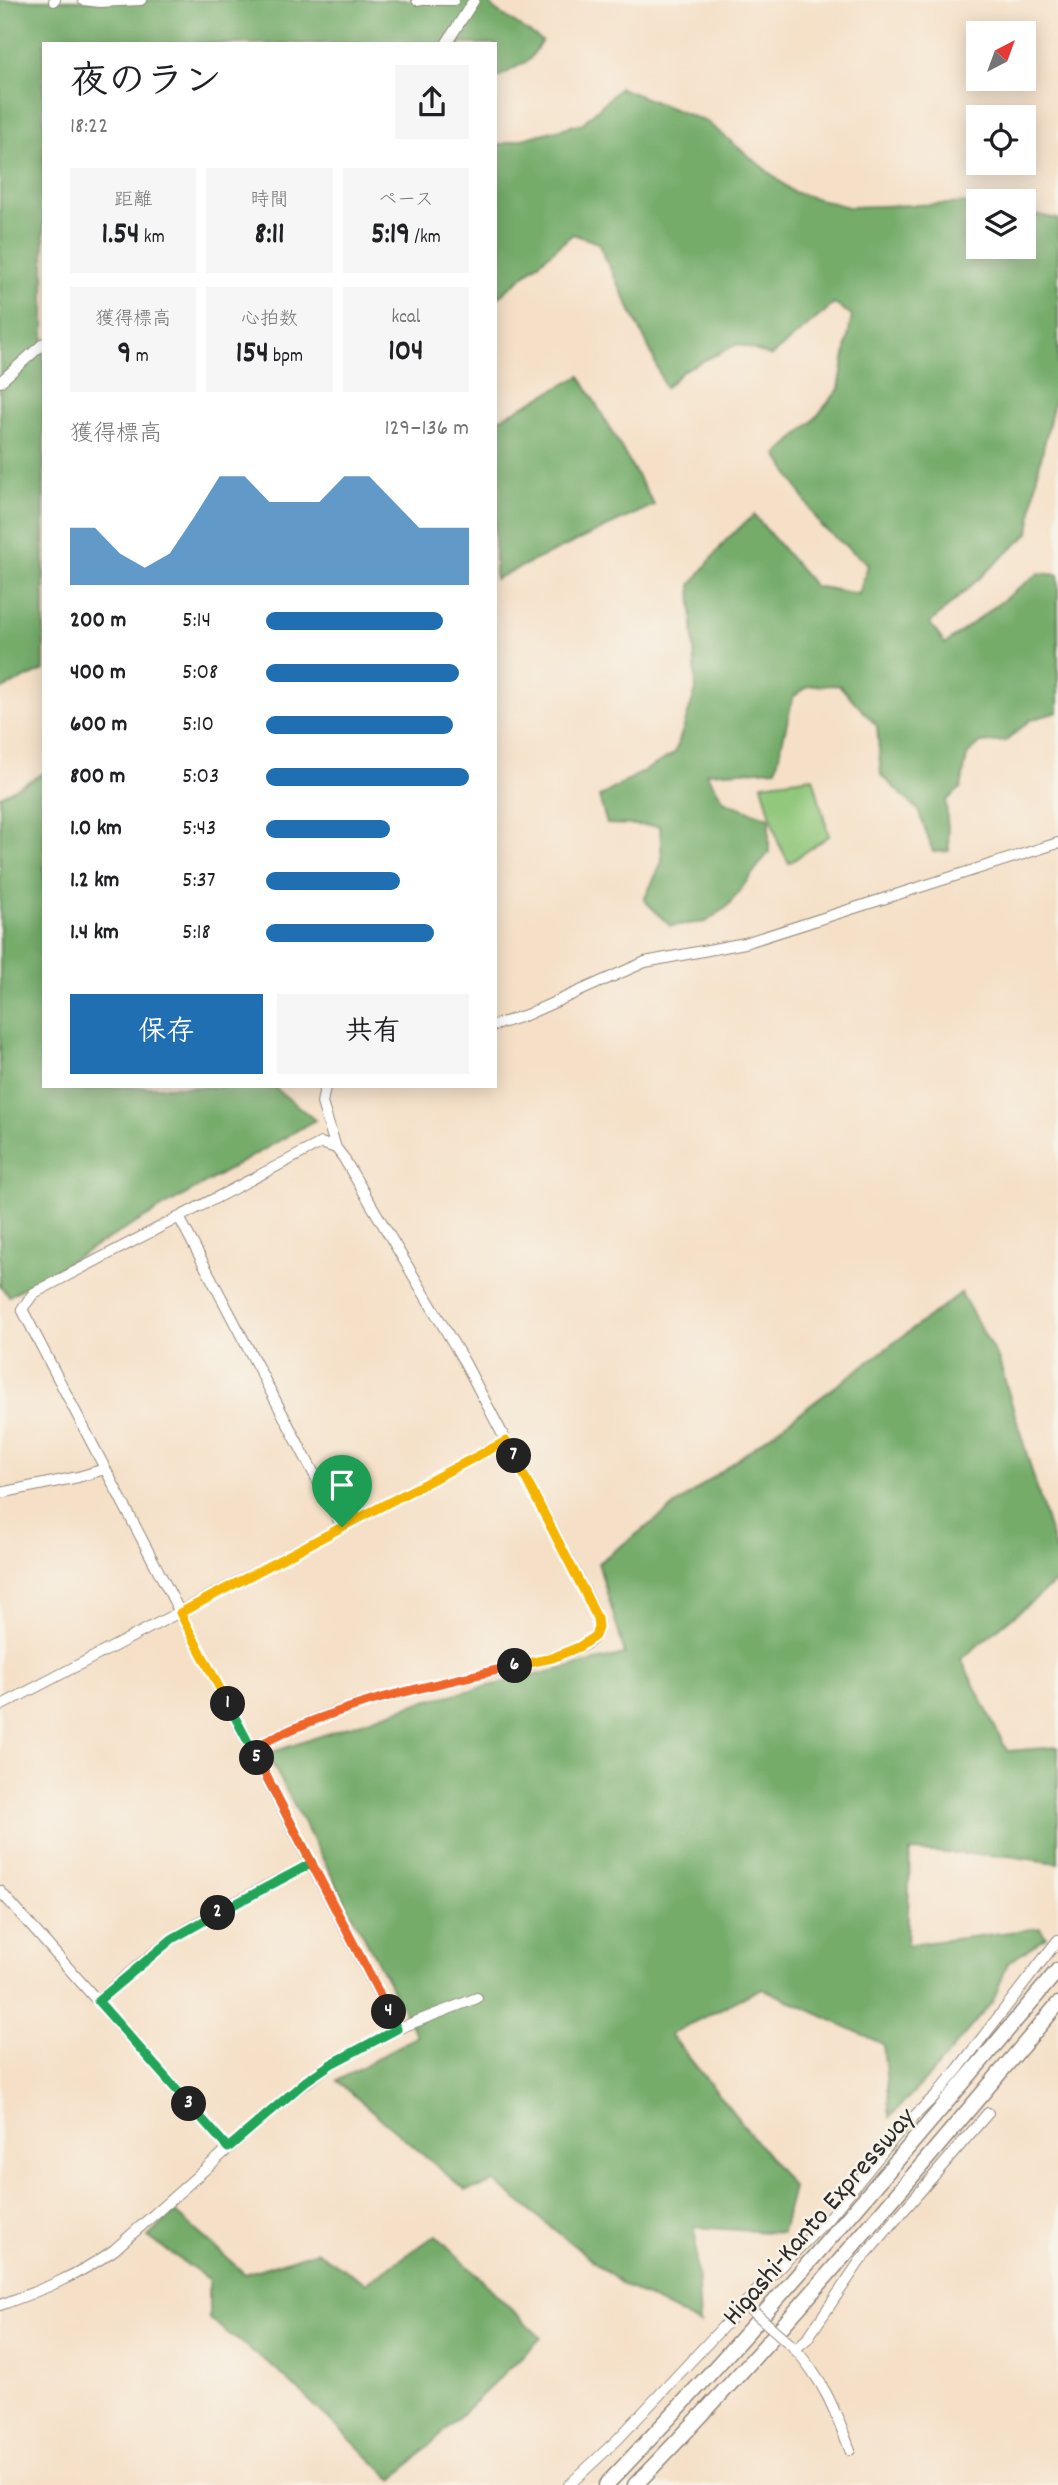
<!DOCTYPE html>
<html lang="ja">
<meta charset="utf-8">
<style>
:root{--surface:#fff;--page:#f6f6f6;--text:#202124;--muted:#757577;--accent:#1f6fb2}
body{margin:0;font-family:Dekko,"Klee One",sans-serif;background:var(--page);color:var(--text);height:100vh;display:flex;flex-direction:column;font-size:26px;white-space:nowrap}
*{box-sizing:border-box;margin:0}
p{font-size:23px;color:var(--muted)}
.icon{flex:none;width:38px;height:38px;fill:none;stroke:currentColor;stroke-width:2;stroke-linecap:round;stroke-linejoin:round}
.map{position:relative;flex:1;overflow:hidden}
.side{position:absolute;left:42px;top:42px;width:455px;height:1046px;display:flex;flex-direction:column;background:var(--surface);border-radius:0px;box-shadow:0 4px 18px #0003}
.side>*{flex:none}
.needle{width:46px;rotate:41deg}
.buttons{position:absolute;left:966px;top:21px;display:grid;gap:14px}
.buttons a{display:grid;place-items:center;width:70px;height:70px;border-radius:0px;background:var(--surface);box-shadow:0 4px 18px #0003;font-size:35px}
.pin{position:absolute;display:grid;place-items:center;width:60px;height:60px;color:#fff;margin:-72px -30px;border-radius:50% 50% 50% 0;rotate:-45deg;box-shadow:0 0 7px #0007}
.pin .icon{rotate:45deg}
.km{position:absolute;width:35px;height:35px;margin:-18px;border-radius:50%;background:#222;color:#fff;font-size:19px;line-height:35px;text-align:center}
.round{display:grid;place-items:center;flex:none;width:74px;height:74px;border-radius:0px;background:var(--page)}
.summary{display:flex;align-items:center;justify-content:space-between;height:119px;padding:0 28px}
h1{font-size:38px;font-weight:800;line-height:52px}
.metrics{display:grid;grid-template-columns:repeat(3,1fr);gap:10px;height:119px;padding:7px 28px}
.metrics div{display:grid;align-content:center;border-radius:0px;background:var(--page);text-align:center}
.metrics b{font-size:30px;font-weight:800}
.metrics small{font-size:19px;font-weight:400}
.metrics p{font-size:19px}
.chart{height:196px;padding:14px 28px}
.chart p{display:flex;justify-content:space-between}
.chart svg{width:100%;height:126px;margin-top:7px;fill:var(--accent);opacity:.7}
.button{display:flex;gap:14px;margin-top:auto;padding:14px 28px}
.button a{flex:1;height:80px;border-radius:0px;background:var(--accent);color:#fff;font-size:28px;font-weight:800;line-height:80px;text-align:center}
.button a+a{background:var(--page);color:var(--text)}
ul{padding:0 28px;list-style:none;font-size:23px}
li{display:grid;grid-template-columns:112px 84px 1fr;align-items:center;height:52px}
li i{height:18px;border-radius:9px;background:var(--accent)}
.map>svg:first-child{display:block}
.green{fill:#91c87b;stroke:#5e7a53;stroke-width:2}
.forest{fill:#74ac6b;stroke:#506c4b;stroke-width:2}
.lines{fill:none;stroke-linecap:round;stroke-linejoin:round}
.minor-casing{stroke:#908679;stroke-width:12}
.highway-casing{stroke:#908679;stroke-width:17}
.minor{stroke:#fff;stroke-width:10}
.highway{stroke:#fff;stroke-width:14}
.minor-bridge-casing{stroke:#908679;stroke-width:12;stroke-linecap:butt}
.minor-bridge{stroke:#fff;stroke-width:10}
.split-1-casing{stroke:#fff;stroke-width:14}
.split-2-casing{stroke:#fff;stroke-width:14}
.split-3-casing{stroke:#fff;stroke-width:14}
.split-4-casing{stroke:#fff;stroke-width:14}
.split-5-casing{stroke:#fff;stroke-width:14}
.split-6-casing{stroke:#fff;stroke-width:14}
.split-7-casing{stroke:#fff;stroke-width:14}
.split-8-casing{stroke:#fff;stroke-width:14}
.split-1{stroke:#f5b400;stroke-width:9}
.split-2{stroke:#22a559;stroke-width:9}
.split-3{stroke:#22a559;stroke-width:9}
.split-4{stroke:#22a559;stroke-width:9}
.split-5{stroke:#f0652b;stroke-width:9}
.split-6{stroke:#f0652b;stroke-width:9}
.split-7{stroke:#f5b400;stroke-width:9}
.split-8{stroke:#f5b400;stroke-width:9}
.labels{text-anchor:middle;stroke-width:5;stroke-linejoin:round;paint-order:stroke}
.street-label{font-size:28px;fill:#2b2b2b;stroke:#f7f3e8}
</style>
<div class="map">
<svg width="1058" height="2485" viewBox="0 0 1058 2485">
<rect width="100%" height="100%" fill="#f7f3e8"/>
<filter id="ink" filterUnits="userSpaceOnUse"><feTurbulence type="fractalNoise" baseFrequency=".0143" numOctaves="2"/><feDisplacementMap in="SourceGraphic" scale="14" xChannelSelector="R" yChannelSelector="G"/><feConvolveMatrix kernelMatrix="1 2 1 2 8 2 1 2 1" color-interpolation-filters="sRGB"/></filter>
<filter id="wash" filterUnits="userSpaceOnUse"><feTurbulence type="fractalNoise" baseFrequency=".00686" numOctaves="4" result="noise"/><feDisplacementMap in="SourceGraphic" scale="28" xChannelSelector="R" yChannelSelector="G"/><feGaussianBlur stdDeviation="1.57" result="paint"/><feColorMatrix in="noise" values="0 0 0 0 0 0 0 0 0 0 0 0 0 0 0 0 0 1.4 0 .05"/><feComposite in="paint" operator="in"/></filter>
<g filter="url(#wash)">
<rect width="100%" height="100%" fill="#f5e0c7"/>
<path class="green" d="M813,777L829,836L789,863L778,842L762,784Z"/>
<path class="forest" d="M0,0H487L495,10L542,41L529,60L495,79V44H44V670L0,690Z
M620,88L707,122L793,192L848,207L978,203V247H1024V212L1058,219V396L1055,398L1037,475L1029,533L930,623L945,644L1039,573L1058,575V712L1030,720L1006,741L981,743L967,755L961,788L946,801L949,851L933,852L918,810L881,775L877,726L839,685L809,686L793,697L776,769L706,773L725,802L769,818V852L727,907L706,922L670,926L644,900L662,862L660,826L607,824L599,797L675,753L696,690L691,585L727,539L754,515L814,586L859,594L868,564L821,526L777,455L813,421L839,389L852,315L834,304L771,356L738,344L684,370L665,388L651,352L598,243L573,234L495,300V146L583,123Z
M580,376L654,505L495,579V421Z
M44,773V1087H274L315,1120L9,1296L0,1286V796Z
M961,1293L999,1361L1058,1559V1580L961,1659L1007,1751L1058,1747V1863L1008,1856L910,1851L907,1945L1040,1928L1046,1937L1008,1963L993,2001L932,2073L890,2117L883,2044L762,1988L670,2034L793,2187L782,2233L695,2227L700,2324L623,2285L495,2182L466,2191L337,2081L417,2036L267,1754L421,1702L625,1654L598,1563Z
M175,2212L245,2274L316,2251L366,2283L436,2235L541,2338L393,2480L275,2368L209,2319V2280L148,2237Z"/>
</g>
<g filter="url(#ink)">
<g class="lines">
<defs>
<path id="minor" d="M83,0L100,2L141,0
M417,0H454
M54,1L55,0
M446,44L474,0
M0,382L44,343
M495,1025L526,1015L645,962L745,943L1058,843
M325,1087L322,1103L336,1148
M179,1217L342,1527
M0,1493L78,1477L105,1469
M0,1706L506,1441
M252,1749C284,1732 315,1717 350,1707C386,1697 422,1688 459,1679C486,1672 580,1658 595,1636C604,1623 590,1604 585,1591L465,1363L343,1157L336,1148L321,1143L34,1293L22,1309L397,2029
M0,1891L228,2148
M98,2001C122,1979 147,1957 174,1938C217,1909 266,1887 312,1863
M0,2305C42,2290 77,2276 114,2250L282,2101L331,2064L397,2029L477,1998
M793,2347C823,2379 835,2410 850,2450
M795,2349L807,2339L860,2261L988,2113
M569,2485L618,2439L763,2284L827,2220L904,2126L937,2094L958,2069L1058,1940"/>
<path id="highway" d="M606,2485C764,2320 911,2145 1058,1970
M635,2485C784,2332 920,2167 1058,2004"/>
</defs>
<use href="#minor" class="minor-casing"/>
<use href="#highway" class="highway-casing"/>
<use href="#minor" class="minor"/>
<use href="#highway" class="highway"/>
<defs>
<path id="minor-bridge" d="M748,2307L790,2344"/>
</defs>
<use href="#minor-bridge" class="minor-bridge-casing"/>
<use href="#minor-bridge" class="minor-bridge"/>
</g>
</g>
<g class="lines" filter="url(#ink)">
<defs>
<path id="split-1" d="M228,1704L180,1613L342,1527"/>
<path id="split-2" d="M218,1913L312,1863L228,1704"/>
<path id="split-3" d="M189,2104L98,2001L172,1939L218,1913"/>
<path id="split-4" d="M189,2104L228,2148L306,2081L331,2064L397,2029L389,2012"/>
<path id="split-5" d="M257,1758L389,2012"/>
<path id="split-6" d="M257,1758L252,1749C333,1704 425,1687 515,1666"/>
<path id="split-7" d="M514,1456L584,1591L597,1618L598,1628L595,1636L579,1647L552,1658L515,1666"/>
<path id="split-8" d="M342,1527L506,1441L514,1456"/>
</defs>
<use href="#split-1" class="split-1-casing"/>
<use href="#split-2" class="split-2-casing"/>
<use href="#split-3" class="split-3-casing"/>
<use href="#split-4" class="split-4-casing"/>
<use href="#split-5" class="split-5-casing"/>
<use href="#split-6" class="split-6-casing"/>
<use href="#split-7" class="split-7-casing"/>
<use href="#split-8" class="split-8-casing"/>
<use href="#split-1" class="split-1"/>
<use href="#split-2" class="split-2"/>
<use href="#split-3" class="split-3"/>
<use href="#split-4" class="split-4"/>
<use href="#split-5" class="split-5"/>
<use href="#split-6" class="split-6"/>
<use href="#split-7" class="split-7"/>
<use href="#split-8" class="split-8"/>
</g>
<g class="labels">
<g class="street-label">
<text transform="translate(817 2215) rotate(-49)" y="10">Higashi-Kanto Expressway</text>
</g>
</g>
</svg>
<div class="buttons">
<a><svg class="needle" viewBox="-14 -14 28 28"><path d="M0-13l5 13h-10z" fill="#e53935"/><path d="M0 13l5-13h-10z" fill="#757577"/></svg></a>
<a><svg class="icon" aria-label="locate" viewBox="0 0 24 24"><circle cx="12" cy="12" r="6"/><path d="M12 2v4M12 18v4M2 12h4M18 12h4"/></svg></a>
<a><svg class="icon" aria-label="layers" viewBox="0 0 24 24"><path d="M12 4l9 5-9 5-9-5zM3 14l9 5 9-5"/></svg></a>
</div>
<div class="pin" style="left:342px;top:1527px;background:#1e9e55"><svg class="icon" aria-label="arrive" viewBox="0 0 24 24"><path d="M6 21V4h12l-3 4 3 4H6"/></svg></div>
<b class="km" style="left:228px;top:1704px">1</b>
<b class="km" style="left:218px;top:1913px">2</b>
<b class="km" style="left:189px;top:2104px">3</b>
<b class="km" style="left:389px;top:2012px">4</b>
<b class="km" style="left:257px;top:1758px">5</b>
<b class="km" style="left:515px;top:1666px">6</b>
<b class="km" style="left:514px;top:1456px">7</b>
<section class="side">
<div class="summary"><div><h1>夜のラン</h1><p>18:22</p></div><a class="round"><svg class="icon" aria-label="share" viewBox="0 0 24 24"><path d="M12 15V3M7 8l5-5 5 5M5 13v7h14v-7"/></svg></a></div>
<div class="metrics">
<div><p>距離</p><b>1.54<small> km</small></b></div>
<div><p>時間</p><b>8:11</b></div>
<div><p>ペース</p><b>5:19<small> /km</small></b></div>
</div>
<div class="metrics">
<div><p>獲得標高</p><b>9<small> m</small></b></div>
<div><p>心拍数</p><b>154<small> bpm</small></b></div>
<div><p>kcal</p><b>104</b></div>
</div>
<div class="chart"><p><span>獲得標高</span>129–136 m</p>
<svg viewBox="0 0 160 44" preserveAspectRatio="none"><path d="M0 44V24L10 24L20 33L30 38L40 33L50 20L60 6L70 6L80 15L90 15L100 15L110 6L120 6L130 15L140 24L150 24L160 24V44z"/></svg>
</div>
<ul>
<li><b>200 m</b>5:14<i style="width:87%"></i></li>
<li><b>400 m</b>5:08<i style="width:95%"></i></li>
<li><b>600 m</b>5:10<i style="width:92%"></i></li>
<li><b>800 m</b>5:03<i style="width:100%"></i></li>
<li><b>1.0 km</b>5:43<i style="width:61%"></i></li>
<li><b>1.2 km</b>5:37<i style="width:66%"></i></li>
<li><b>1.4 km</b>5:18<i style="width:83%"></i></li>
</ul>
<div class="button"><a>保存</a><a>共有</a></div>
</section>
</div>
